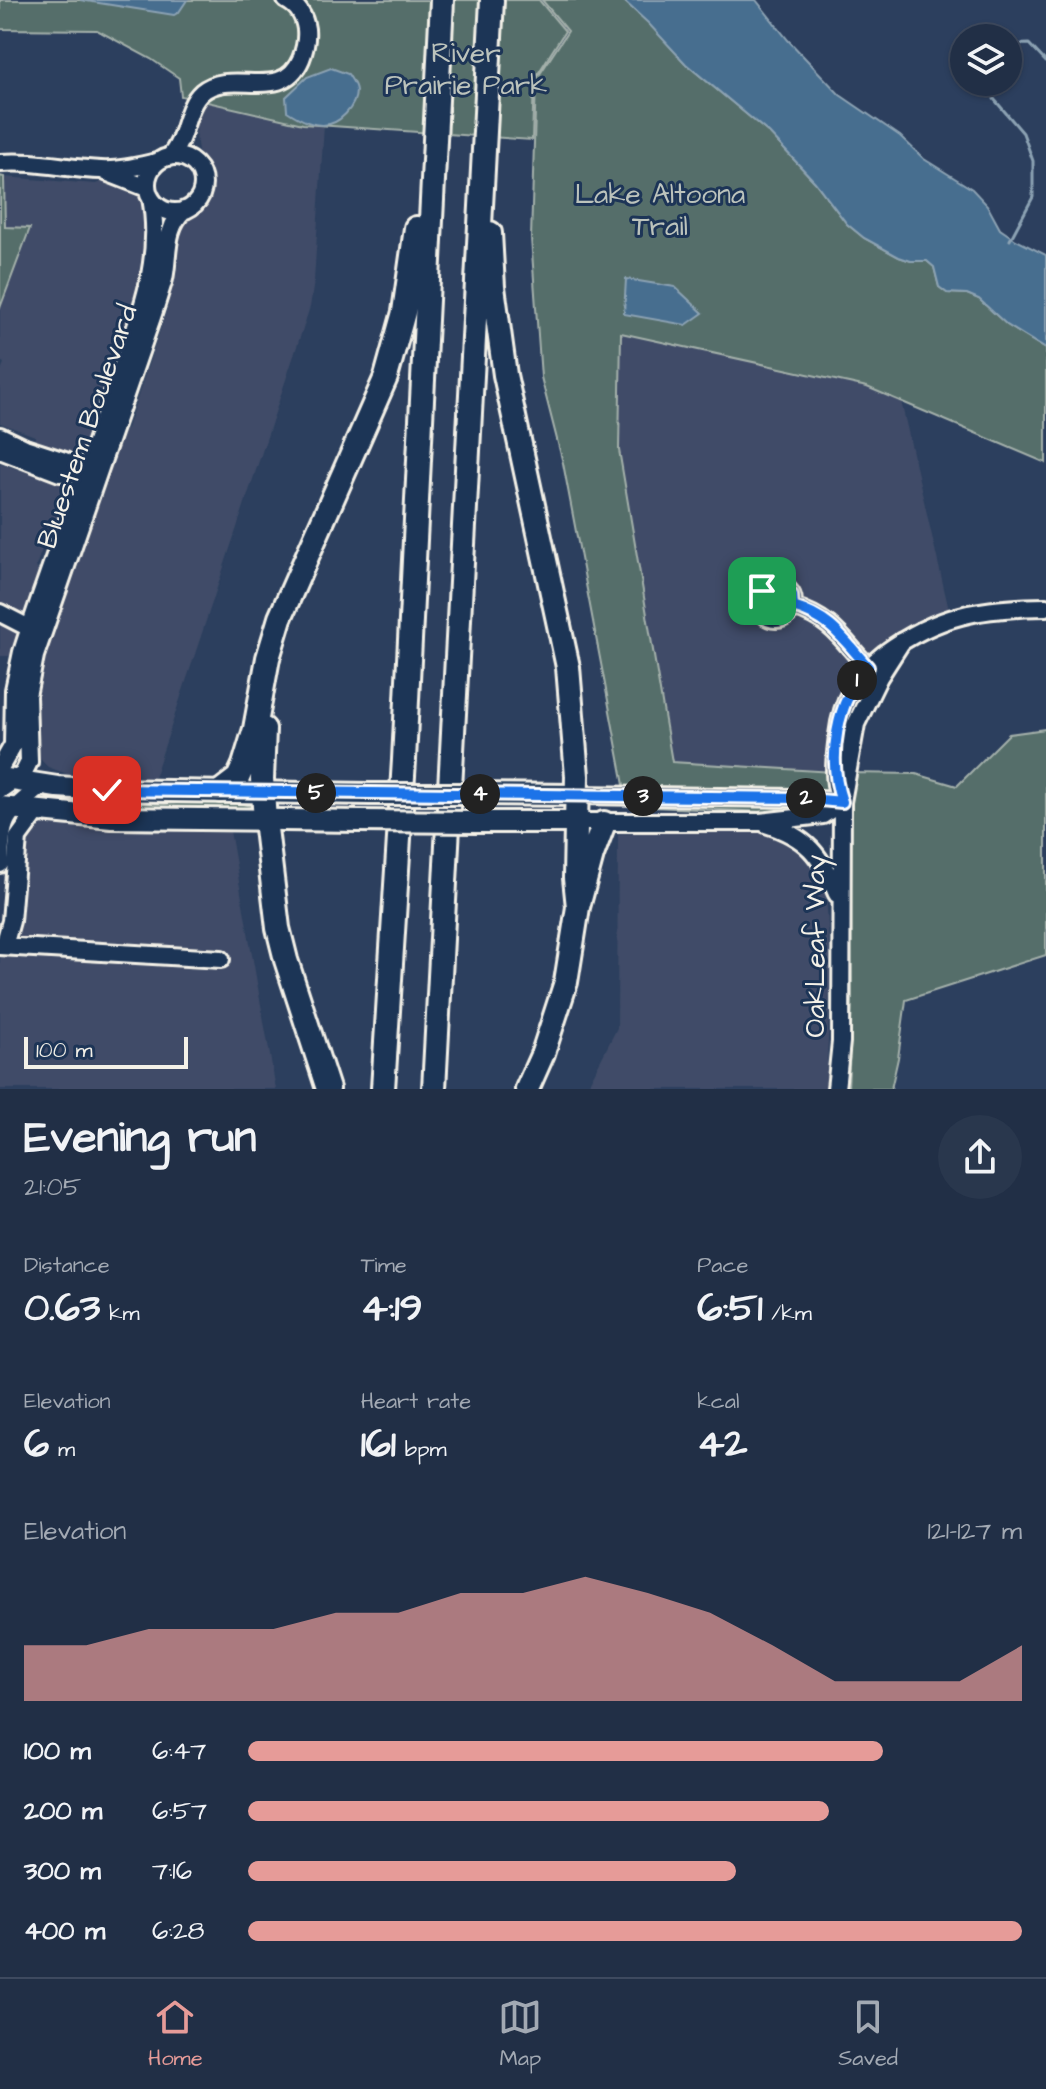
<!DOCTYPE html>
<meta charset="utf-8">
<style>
:root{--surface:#212f46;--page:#29374d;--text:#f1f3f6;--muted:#a2a9b3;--line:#3e4a5f;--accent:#e69b98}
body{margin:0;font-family:"Architects Daughter",sans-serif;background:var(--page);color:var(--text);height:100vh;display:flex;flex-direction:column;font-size:30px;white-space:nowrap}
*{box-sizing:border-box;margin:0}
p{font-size:26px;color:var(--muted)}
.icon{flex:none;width:44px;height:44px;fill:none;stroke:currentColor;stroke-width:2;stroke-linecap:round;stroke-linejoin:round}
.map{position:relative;height:1089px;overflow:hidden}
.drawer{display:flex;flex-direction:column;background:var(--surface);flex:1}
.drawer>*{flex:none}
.controls{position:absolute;left:950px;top:24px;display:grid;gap:16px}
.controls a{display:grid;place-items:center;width:72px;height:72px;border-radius:50%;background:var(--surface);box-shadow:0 2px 6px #0004,0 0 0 2px var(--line);font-size:40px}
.scale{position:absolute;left:24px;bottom:20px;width:164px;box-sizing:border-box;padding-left:8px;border:4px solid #f4f1e8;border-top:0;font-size:22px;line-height:28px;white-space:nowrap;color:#f4f1e8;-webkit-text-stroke:6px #1d3557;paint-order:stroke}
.pin{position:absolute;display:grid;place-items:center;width:68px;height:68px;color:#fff;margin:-34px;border-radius:16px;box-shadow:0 4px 12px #0006}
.km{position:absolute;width:40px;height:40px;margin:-20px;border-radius:50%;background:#222;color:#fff;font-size:22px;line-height:40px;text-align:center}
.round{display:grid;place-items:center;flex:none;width:84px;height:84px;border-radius:42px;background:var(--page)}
.head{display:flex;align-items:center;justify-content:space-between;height:136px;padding:0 24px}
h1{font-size:44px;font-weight:700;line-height:60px}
.stats{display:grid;grid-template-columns:repeat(3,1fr);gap:12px;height:136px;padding:8px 24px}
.stats div{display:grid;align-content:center}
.stats b{font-size:40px;font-weight:700}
.stats small{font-size:22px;font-weight:400}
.stats p{font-size:22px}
.chart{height:224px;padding:16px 24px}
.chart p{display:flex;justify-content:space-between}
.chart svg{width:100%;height:144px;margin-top:8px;fill:var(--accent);opacity:.7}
ul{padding:0 24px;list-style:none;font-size:26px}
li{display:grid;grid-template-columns:128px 96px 1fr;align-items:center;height:60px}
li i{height:20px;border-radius:10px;background:var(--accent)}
.tabs{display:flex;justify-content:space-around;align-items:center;height:112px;border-top:2px solid var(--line);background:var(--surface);font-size:22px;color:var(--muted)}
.tabs a{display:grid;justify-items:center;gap:4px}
.tabs .active{color:var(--accent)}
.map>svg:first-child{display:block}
.built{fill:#3f4c67}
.green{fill:#546e6b;stroke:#a4b0aa;stroke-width:2}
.water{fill:#476e8f;stroke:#8ca2b3;stroke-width:2}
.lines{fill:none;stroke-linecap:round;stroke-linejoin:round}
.stream{stroke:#8ca2b3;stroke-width:3}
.minor-casing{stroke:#f4f1e8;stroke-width:22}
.major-casing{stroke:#f4f1e8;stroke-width:26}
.highway-casing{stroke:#f4f1e8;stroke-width:28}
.minor{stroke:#1d3557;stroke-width:16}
.major{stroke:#1d3557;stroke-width:20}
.highway{stroke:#1d3557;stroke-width:22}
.major-bridge-casing{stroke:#f4f1e8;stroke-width:26;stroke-linecap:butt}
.major-bridge{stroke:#1d3557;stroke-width:20}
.route-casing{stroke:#fff;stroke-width:16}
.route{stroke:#1a73e8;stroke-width:10}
.labels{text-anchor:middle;stroke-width:6;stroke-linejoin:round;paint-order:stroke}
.park-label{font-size:28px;fill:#bcc3bc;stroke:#1d3557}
.street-label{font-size:28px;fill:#f4f1e8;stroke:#1d3557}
</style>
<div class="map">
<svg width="1046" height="1089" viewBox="0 0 1046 1089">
<rect width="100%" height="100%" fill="#2c3f5e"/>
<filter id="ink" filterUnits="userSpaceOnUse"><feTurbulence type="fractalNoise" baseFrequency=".0125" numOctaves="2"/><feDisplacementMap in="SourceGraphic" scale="16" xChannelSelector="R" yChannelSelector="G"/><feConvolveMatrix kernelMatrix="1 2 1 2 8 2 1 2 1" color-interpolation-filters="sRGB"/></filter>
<g filter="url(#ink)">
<path class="built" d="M205,102L303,124L324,125L314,281L310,307L154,778L67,774L48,767L41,760L36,748L33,724L36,670L61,589L73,581L89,531L85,522L114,437L127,428L167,309L178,264V258L174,251L178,227L207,198L209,183L198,151L196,134L197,114Z
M4,177L96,184L106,179L137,191L146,205L150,246L144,251L133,302L91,415L95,430L88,446L77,453L62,452L37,444L35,436L0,423V373L4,363L0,361V308L29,229L5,228Z
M621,333L867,387L901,401L949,610L886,641L858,670L830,772L672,763L619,450Z
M0,463L23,471L26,466L63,479L67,490L66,512L53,519L36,566L41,580L8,688L12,656H0Z
M46,822L230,831L276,1089H0V952H18L19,853L33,826Z
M759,828L805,849L825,881L831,967L826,1089H586L617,1028L618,834Z"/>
<path class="green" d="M0,0H539L565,31L534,80L532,140L303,124L181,96L179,78L151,59L97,30L0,29Z
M542,0H623L648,22L686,64L769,133L815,182L847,224L864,238L899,257L911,261H927L934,267L939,287L947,293L967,294L979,299L1007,325L1046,349V463L867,387L621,333L619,450L672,762L833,772V815L628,806L563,463L541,377L531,238L536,80L568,31Z
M0,176L4,177L5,227L30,228L0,308Z
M1046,729V955L906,1000L898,1058L891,1089H848L852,1002L850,773L916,774L957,786L1009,734Z
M224,799L254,807V813L56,808L58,800L165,804Z"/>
<path class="water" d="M80,0H187L179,12L174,15Z
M623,0H756L788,40L840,95L900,136L924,159L972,189L987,205L1000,229L1016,240L1046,255V349L1007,325L979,299L967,294L947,293L939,287L934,267L927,261H911L899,257L864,238L847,224L815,182L769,133L686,64L648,23Z
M331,68L348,74C351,79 356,85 356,91C356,107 339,125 323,125C311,125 296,117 287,111L286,97L307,77Z
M626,279L675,287L703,313L686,325L624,314Z"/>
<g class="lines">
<path class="stream" d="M1008,45L1029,44L1046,62
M990,82L994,99L1023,133L1033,161V197L1010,240"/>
<defs>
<path id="minor" d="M147 184a28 28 0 1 1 56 0a28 28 0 1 1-56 0Z
M169,157C187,139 184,108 202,92C232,67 282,104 301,59C305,49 307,39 306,29C304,15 298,6 286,0
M0,163C35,160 67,169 101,170C120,171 139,166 157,162
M106,172L147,188
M0,436L25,448L65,461L74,472
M0,450L60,473L74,472L93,479
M759 602a17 17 0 1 1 34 0a17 17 0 1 1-34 0Z
M793,607C838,621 844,645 875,674
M0,613L37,632
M0,768L13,745L14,690L22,652C49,568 81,487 109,404C131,338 165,269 151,198
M0,790L23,774L29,762L27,696L35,656L152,317C156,305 160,292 164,279C169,256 164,228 184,210
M837,790C833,773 836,752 838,735C842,699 857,675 885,653C938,614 982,608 1046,607
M577,795L799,798L842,802
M576,822H760L823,815L842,802
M766,824C807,837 821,855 837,894
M0,864C1,816 6,815 42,785
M0,946L221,959
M4,946L11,921L18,838L37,812
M836,1089L841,1042L842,802L856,724L879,677L902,641"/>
<path id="major" d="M0,778L57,787L107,790L370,794
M478,794L577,795
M0,807L112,818L359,821
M477,822H576"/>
<path id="highway" d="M490,233L493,287L505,375L568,667L577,776L575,878L578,907
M264,729L262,779L265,820L278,928L286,960L328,1089
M221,791L238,778L244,765L255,729L268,658L280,618L386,377L404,312L416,228
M383,1089L404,760L442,0
M434,1089L492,0
M527,1089L543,1053L566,982L578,907L592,855L604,823"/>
</defs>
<use href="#minor" class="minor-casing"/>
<use href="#major" class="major-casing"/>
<use href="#highway" class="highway-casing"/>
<use href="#minor" class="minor"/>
<use href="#major" class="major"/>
<use href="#highway" class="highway"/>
<defs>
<path id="major-bridge" d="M370,794H478
M359,821L477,822"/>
</defs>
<use href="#major-bridge" class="major-bridge-casing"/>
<use href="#major-bridge" class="major-bridge"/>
</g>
</g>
<g class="lines" filter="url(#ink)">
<defs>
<path id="route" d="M107,790L799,798L842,802C827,759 836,701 868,667C843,639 831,618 793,607L792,595L786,588L772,585L762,591"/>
</defs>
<use href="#route" class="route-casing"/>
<use href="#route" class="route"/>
</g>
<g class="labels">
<g class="park-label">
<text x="466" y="62">River<tspan x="466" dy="32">Prairie Park</tspan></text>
<text x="660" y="203">Lake Altoona<tspan x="660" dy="32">Trail</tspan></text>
</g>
<g class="street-label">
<text transform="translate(86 426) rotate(-71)" y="10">Bluestem Boulevard</text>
<text transform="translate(814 946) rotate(-90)" y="10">OakLeaf Way</text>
</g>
</g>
</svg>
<div class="controls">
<a><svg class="icon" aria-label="layers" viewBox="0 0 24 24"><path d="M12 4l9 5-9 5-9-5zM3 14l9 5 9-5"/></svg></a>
</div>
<div class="scale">100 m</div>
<div class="pin" style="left:762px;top:591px;background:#1e9e55"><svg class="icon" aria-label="arrive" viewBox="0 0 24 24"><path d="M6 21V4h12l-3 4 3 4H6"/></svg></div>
<div class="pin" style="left:107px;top:790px;background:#d93025"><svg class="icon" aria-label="check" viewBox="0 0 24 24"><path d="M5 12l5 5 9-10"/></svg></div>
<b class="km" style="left:857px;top:680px">1</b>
<b class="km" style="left:806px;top:798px">2</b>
<b class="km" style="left:643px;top:796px">3</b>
<b class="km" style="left:480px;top:794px">4</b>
<b class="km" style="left:316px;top:793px">5</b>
</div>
<section class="drawer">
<div class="head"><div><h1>Evening run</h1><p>21:05</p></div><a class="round"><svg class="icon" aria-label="share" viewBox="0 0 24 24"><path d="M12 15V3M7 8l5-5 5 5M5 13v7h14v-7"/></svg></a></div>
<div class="stats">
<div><p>Distance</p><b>0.63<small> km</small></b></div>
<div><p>Time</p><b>4:19</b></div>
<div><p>Pace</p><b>6:51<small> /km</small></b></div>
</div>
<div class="stats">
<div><p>Elevation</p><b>6<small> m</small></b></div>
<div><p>Heart rate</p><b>161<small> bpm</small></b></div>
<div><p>kcal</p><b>42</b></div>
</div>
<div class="chart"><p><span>Elevation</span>121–127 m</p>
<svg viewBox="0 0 160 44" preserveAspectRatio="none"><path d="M0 44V27L10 27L20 22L30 22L40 22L50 17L60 17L70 11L80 11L90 6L100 11L110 17L120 27L130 38L140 38L150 38L160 27V44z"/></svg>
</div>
<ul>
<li><b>100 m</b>6:47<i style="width:82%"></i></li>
<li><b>200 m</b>6:57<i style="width:75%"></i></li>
<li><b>300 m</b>7:16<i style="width:63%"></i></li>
<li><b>400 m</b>6:28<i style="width:100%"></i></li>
</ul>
</section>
<nav class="tabs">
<a class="active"><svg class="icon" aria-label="home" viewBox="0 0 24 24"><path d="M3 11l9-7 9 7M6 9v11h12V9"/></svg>Home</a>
<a><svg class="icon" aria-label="map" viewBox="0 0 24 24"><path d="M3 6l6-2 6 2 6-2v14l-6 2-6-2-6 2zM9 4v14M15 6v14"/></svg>Map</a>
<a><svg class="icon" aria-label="saved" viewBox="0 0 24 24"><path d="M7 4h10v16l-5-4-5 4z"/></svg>Saved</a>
</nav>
